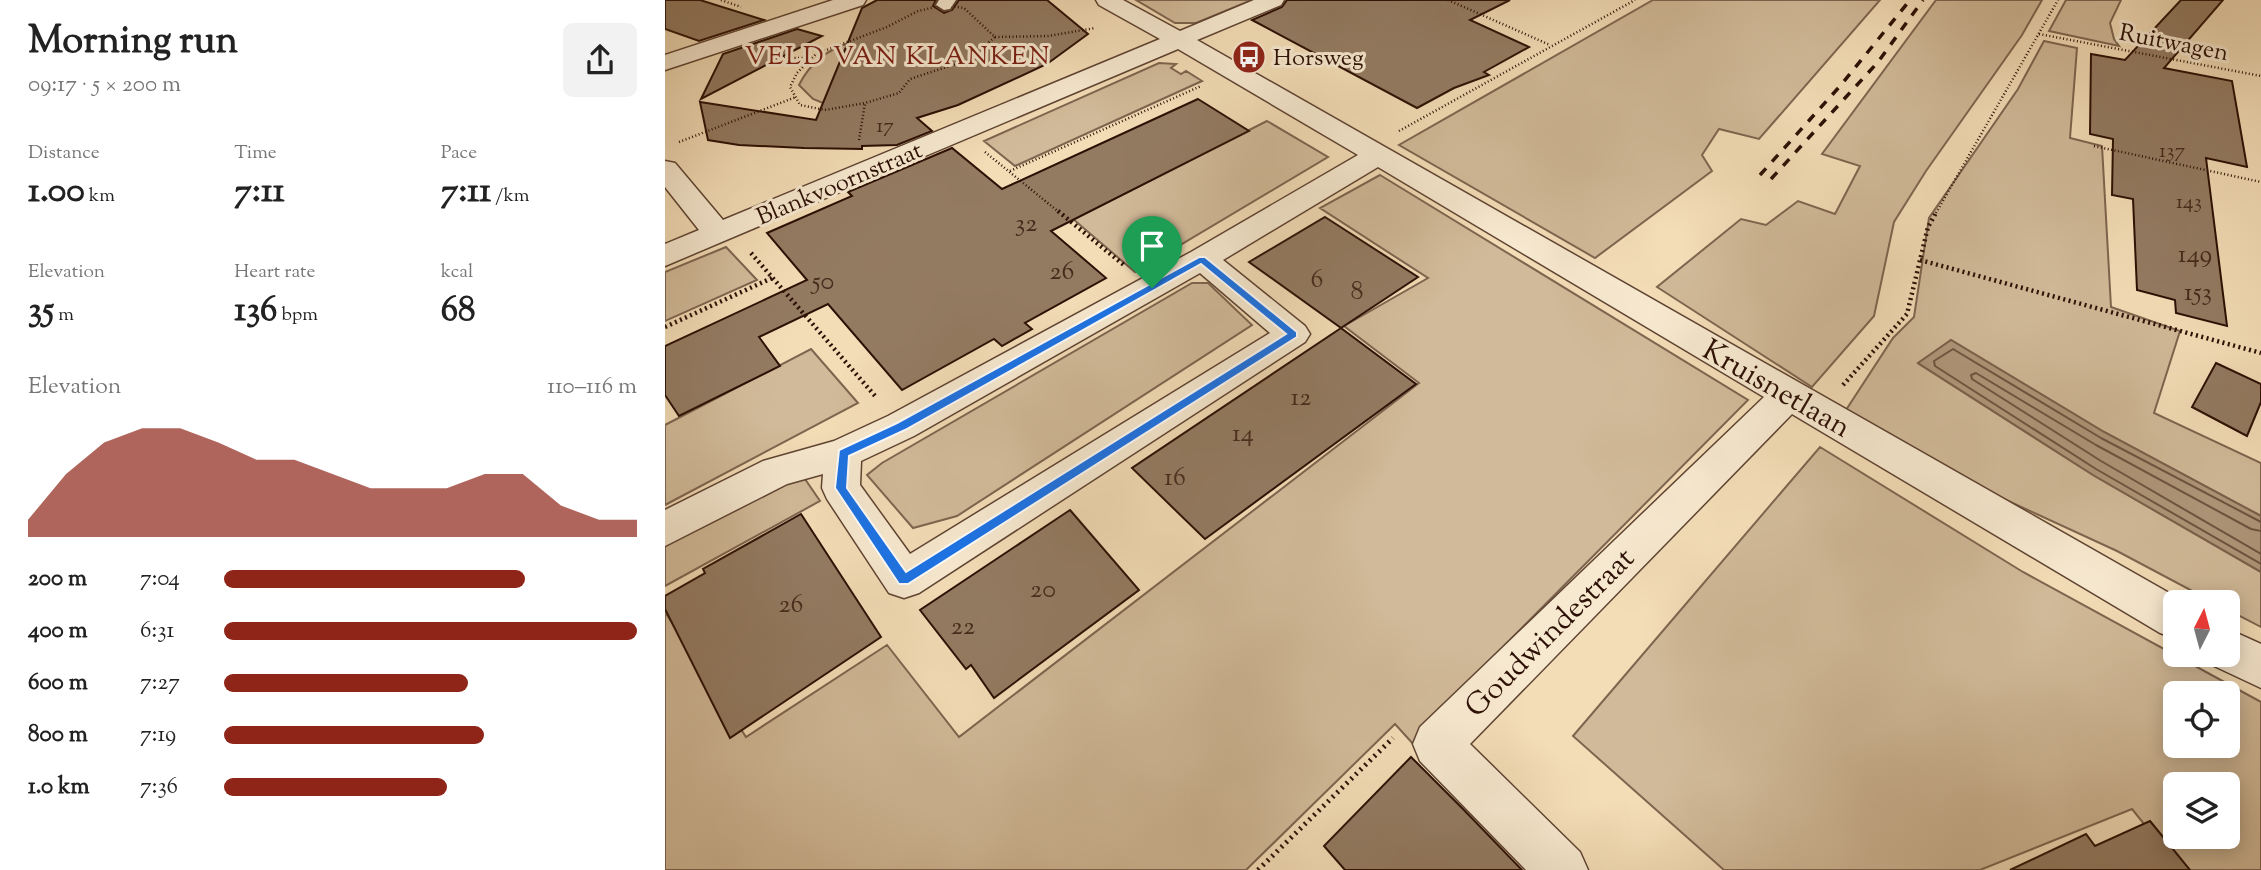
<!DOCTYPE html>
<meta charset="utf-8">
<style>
:root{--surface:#fff;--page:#f2f2f2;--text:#222;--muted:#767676;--accent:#8f2418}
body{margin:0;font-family:"Sorts Mill Goudy",serif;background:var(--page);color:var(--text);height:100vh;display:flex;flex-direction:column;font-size:26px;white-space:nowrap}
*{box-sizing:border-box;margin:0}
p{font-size:23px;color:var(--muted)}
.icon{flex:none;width:38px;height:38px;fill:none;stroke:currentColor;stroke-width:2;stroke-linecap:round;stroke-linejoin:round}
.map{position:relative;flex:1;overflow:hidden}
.side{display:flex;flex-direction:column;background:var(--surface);width:665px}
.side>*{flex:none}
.needle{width:46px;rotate:6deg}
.buttons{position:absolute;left:1498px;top:590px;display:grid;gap:14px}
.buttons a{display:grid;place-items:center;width:77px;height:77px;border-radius:10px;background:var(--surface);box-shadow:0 4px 18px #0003;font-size:35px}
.pin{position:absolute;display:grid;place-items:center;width:60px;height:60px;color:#fff;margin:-72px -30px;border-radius:50% 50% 50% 0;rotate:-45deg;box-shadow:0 0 7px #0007}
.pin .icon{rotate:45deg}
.round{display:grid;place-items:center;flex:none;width:74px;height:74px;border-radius:10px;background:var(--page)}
.overview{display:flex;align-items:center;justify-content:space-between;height:119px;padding:0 28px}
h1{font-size:38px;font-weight:700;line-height:52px}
.metrics{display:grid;grid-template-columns:repeat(3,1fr);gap:10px;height:119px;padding:7px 28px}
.metrics div{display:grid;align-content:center}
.metrics b{font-size:35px;font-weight:700}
.metrics small{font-size:19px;font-weight:400}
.metrics p{font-size:19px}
.chart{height:196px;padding:14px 28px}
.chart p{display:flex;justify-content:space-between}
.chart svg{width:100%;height:126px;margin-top:7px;fill:var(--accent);opacity:.7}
ul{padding:0 28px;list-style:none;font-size:23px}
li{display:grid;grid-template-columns:112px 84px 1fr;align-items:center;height:52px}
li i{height:18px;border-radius:9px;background:var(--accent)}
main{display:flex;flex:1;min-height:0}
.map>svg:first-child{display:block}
.green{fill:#d1ba99;stroke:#7e654f;stroke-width:2;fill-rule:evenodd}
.water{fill:#af977a;stroke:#7b614b;stroke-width:2}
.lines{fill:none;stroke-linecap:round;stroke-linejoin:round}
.shore{stroke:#6e5440;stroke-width:2}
.building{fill:#937b62;stroke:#2c1005;stroke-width:2}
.pedestrian-casing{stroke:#5e4332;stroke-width:4}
.minor-casing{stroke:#5e4332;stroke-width:3}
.path-far2{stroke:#2c1005;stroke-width:2.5;stroke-dasharray:1 2.5;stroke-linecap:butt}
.path-far1{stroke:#2c1005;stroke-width:4.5;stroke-dasharray:2 3.5;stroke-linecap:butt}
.path{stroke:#2c1005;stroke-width:5;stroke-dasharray:2 4.5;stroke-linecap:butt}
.pedestrian{fill:#f7e9d0;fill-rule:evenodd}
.minor{fill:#f7e9d0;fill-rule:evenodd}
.rail{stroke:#2c1005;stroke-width:3.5;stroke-dasharray:9 9;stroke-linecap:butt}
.route{fill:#1a73e8;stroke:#fff;stroke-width:2;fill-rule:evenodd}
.labels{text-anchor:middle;stroke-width:6;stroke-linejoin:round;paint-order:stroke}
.far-number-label{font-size:21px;fill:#462b1c}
.far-street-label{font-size:24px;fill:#2c1005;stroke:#f7e9d0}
.far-poi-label{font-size:24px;fill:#2c1005;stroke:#f7e9d0;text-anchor:start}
.far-neighbourhood-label{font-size:26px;letter-spacing:2px;fill:#7a1f14;stroke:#f7e9d0}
.number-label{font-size:26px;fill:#462b1c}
.street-label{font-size:30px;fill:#2c1005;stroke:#f7e9d0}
</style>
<main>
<section class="side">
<div class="overview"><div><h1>Morning run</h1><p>09:17 · 5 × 200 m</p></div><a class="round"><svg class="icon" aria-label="share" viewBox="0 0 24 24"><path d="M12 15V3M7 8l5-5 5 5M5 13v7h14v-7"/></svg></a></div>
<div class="metrics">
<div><p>Distance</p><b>1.00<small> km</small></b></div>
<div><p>Time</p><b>7:11</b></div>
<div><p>Pace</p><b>7:11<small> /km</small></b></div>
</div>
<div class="metrics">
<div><p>Elevation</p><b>35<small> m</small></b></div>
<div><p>Heart rate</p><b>136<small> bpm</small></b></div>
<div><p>kcal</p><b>68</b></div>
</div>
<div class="chart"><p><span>Elevation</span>110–116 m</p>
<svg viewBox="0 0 160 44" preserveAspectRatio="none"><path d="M0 44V38L10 22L20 11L30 6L40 6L50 11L60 17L70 17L80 22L90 27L100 27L110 27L120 22L130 22L140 33L150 38L160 38V44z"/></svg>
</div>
<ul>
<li><b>200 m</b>7:04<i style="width:73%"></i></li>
<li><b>400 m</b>6:31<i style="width:100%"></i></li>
<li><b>600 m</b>7:27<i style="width:59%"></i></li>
<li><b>800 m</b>7:19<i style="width:63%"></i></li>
<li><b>1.0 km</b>7:36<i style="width:54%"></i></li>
</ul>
</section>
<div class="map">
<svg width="1596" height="870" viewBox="0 0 1596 870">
<rect width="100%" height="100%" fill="#f3ddb7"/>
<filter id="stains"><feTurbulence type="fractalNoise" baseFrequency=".00286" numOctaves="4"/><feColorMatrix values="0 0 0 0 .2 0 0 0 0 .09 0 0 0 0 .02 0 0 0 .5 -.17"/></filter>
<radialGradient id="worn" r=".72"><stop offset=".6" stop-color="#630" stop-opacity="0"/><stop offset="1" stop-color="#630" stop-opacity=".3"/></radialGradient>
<path class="green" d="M471,0H587L531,23H510Z
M988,0H1215L1094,139L1054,129L1037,155L1047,171L930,258L734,145Z
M1271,0H1377L1357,35L1261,171L1229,222L1209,316L1147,387L992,287L1076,219L1101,225L1133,201L1170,214L1195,166L1157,154Z
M1401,0H1456L1445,23L1449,39L1454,46L1384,31Z
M1379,41L1412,48L1405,138L1437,146L1446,307L1515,331L1489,413L1596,463V516L1439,432L1286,340L1254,364L1428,475L1596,572V627L1563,610V602H1548L1452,551L1263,464L1181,410L1228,338L1249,317L1264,218L1353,89Z
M184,43L225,88L158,103L148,99L134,85C145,63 161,50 184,43Z
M494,63L511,64L506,68L516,74L521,71L537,81L350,166L319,141Z
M602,121L663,157L470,272L408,219Z
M715,175L1083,400L824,661L749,745L730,724L581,870H0V612L81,737L222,645L294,737L754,383L679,326L763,278L655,208Z
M61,247L92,280L0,321V272Z
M527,283H543L587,325L292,516L248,528L202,475L217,463Z
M146,349L193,403L0,505V425Z
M1155,447L1358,572L1596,702V870H1516L1467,809L1315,870H1059L908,736ZM1510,693H1563V746H1510ZM1510,784H1563V836H1510Z
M140,479L155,501L0,586V544L125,482Z"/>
<path class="water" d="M1286,340L1439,432L1596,516V572L1428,475L1253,363Z"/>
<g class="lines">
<path class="shore" d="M1596,522L1436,438L1288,349L1269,361L1270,366L1431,469L1596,564
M1596,531L1586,529L1431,445L1311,373L1306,375L1307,379L1436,461L1596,554"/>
</g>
<path class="building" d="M0,0H35L99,20L34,41L0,29Z
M212,0H271L268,6L279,13L287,10L294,0H382L423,34L382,64L293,105L252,118L267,131L232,145L197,146V149L139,148L74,145L43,140L35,102L151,120L197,8Z
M622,0H845L805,20L864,47L819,72L824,75L789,88L752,108L587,20L617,7Z
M1516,0H1558L1499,68L1567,81L1582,167L1541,158L1562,326L1511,313L1510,300L1472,290L1468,199L1447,195L1448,139L1425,134L1426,54L1460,60Z
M132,29L157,36L36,99L58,54Z
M533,99L584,131L386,231L441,278L360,323L367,329L337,346L329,339L237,390L163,304L94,337L115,366L14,416L0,395V346L142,280L102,233L187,196L183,192L287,148L337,189Z
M660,217L753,277L676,328L751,384L540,539L467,468L676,328L584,262Z
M1551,363L1596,384V402L1582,436L1527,407Z
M405,510L474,590L329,698L306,665L301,669L255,610Z
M136,514L216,637L65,738L0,609V596L40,573L38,569Z
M746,757L799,810L857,870H680L659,846Z
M1485,821L1525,870H1345L1421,834L1430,846Z"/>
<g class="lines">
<defs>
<path id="pedestrian" d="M274,0H291L285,9L279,10L271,5Z"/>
<path id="minor" d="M168,0H201L198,5L0,70V55Z
M431,0H458L515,31L589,0H619L616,5L532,40L1520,602H1510V638L1495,633L1127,414L805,744L915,852L923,870H861L755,761L748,744L755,727L1099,397L713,167L558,260L640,326L645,334L640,342L254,593L239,598L224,593L162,499L157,488L158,474L122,484L0,546V510L98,461L169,441L223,416L526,252L693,155L513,49L0,266V244L34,230L0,187V161L10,163L58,220L495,39L434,5ZM535,273L605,333L245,554L195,485L196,461L249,436Z
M1563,629L1596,644V688L1547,665L1543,654H1563Z"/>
</defs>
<use href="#pedestrian" class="pedestrian-casing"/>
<use href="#minor" class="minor-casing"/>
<path class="path-far2" d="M56,0L76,7
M783,0L885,45
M279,5L299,8L330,37L303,60L245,79L234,93L200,103L160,110L135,105L125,87L132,73L151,54L222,27L253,11Z
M1374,34L1596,76
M330,37L383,36L430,28
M112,58H142
M734,131L970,0
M194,140L200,103
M14,142L131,97
M1429,146L1596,182
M320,152L395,213
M345,171L536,86
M1271,213L1393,0"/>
<path class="path-far1" d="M393,211L460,266
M86,253L211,397
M1255,260L1596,353
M0,327L107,278
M1178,385L1242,314L1263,227L1272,211"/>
<path class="path" d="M593,870L728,738"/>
<use href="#pedestrian" class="pedestrian"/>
<use href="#minor" class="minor"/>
<path class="rail" d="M1095,175L1176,85L1245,0
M1106,179L1213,62L1258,0"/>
</g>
<path class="route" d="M534,257H540L632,332V337L243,584H234L170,488L174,450L232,423ZM536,264L621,334L241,572L182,488L184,456L240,430Z"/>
<defs>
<symbol id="bus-disc" viewBox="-11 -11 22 22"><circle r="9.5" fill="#8f2418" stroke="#f7e9d0"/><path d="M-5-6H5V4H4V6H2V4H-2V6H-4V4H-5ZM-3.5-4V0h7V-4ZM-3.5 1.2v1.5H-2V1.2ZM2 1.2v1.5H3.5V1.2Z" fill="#fff"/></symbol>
</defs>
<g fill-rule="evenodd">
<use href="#bus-disc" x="565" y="38" width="38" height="38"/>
</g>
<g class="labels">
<g class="far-number-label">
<text x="220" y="132">17</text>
<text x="1507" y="157">137</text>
<text x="1524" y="208">143</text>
</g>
<g class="far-street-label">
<text transform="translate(1509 42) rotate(11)" y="8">Ruitwagen</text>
<text transform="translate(174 183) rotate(-23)" y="8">Blankvoornstraat</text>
</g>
<g class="far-poi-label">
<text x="608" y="65">Horsweg</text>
</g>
<g class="far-neighbourhood-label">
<text x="233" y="64">VELD VAN KLANKEN</text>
</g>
<g class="number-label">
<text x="361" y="231">32</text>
<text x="1530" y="262">149</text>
<text x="397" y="279">26</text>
<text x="652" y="287">6</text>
<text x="158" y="289">50</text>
<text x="692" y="299">8</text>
<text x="1533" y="300">153</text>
<text x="636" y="405">12</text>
<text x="578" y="441">14</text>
<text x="510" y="485">16</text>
<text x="378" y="597">20</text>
<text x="126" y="612">26</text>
<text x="298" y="634">22</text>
</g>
<g class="street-label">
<text transform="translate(1112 388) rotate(30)" y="10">Kruisnetlaan</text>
<text transform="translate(884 632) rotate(-45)" y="10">Goudwindestraat</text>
</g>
</g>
<rect width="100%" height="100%" filter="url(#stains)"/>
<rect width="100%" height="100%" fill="url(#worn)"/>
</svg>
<div class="buttons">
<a><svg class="needle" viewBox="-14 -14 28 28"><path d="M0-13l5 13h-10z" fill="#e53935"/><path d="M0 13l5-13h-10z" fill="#767676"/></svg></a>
<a><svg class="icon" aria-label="locate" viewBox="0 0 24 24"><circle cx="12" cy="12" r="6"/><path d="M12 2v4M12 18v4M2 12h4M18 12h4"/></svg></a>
<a><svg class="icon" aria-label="layers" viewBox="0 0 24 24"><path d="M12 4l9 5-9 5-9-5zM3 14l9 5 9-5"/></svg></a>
</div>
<div class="pin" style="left:487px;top:288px;background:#1e9e55"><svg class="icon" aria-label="arrive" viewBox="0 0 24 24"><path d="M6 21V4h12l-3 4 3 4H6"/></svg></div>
</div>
</main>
